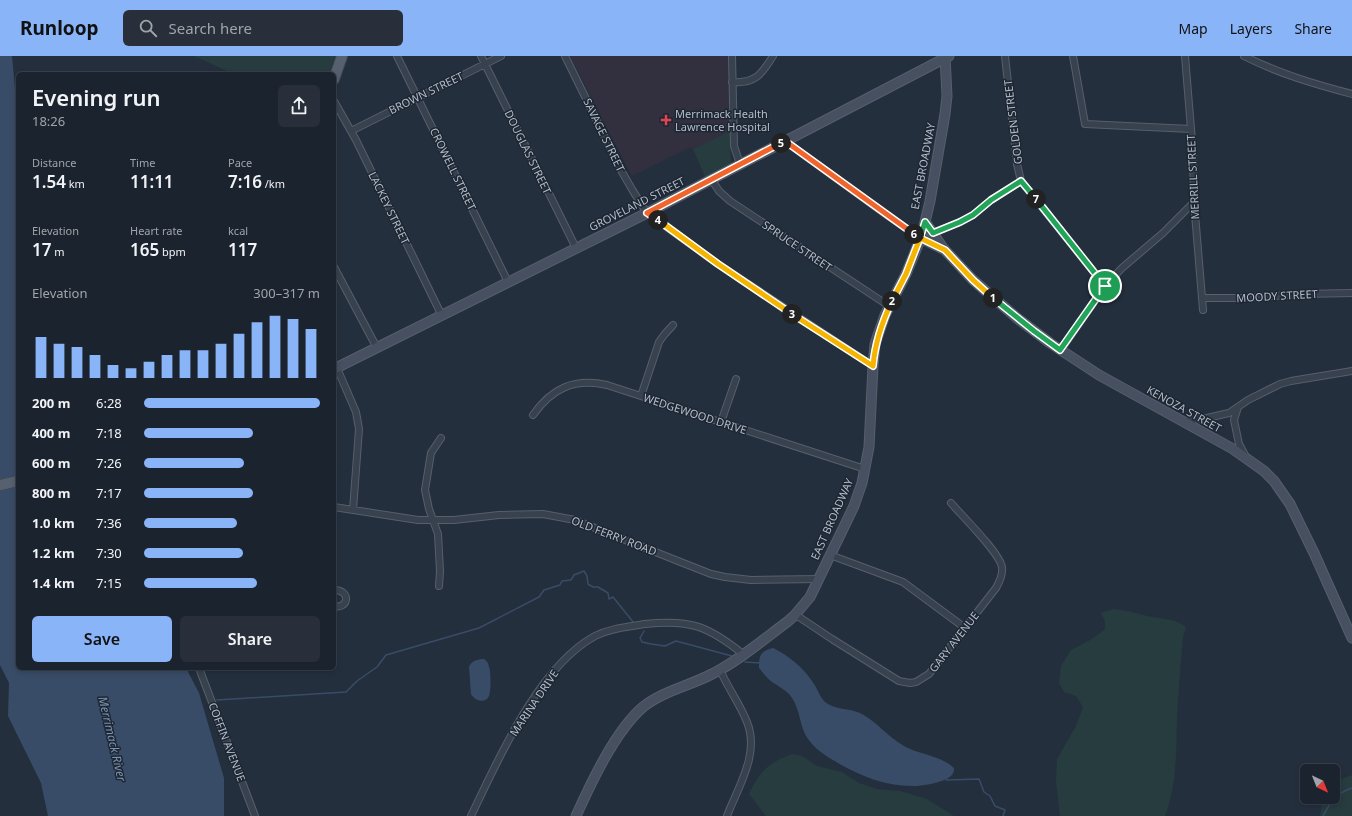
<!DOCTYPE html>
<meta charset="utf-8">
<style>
:root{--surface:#1b232e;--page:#282f3a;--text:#f1f3f6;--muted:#a0a4aa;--line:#39404a;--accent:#8ab4f8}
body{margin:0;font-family:"Noto Sans",sans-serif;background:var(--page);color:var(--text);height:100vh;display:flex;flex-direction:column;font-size:15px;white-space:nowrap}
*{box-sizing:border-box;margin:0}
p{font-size:13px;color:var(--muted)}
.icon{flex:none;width:22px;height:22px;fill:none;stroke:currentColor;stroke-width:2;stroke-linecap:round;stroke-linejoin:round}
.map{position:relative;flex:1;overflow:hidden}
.side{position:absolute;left:16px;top:16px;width:320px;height:598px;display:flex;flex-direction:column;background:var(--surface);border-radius:6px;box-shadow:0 2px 6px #0003,0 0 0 1px var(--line)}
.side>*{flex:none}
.needle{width:26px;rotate:137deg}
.controls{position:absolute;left:1300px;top:708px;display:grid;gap:8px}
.controls a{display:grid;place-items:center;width:40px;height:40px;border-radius:6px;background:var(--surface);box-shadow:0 2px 6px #0003,0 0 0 1px var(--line);font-size:20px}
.pin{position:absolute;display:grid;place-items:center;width:34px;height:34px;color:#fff;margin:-17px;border:2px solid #fff;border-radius:50%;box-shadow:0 1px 4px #0007}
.km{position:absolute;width:20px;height:20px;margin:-10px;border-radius:50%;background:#222;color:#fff;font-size:11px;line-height:20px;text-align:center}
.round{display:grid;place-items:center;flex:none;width:42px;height:42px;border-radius:6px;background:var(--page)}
.head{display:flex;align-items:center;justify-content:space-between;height:68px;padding:0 16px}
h1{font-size:22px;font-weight:600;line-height:30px}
.metrics{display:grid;grid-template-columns:repeat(3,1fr);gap:6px;height:68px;padding:4px 16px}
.metrics div{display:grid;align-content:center}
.metrics b{font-size:17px;font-weight:600}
.metrics small{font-size:11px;font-weight:400}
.metrics p{font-size:11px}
.chart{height:112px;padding:8px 16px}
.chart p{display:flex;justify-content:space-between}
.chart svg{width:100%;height:72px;margin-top:4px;stroke:var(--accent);stroke-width:6}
.button{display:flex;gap:8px;margin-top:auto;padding:8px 16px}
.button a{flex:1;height:46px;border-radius:6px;background:var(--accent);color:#111;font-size:16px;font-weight:600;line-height:46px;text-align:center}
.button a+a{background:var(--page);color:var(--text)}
ul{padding:0 16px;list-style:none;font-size:13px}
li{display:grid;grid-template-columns:64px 48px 1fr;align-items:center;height:30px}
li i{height:10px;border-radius:5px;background:var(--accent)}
header{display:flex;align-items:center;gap:24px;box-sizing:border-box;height:56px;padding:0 20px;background:var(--accent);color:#111}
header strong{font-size:19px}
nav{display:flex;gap:22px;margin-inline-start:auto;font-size:14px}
.search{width:280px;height:36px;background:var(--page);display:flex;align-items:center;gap:10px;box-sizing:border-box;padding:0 14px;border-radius:6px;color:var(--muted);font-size:15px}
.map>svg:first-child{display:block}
.medical{fill:#32303f}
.green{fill:#263c3f}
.water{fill:#394c67}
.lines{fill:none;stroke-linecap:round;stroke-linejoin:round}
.stream{stroke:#394c67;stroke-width:1.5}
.street-casing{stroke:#565f6c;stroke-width:8}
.secondary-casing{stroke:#565f6c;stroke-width:11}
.primary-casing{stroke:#414a57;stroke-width:12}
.street{stroke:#38414e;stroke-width:6}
.secondary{stroke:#465061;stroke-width:9}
.primary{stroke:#56606e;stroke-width:10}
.split-1-casing{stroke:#fff;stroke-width:8}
.split-2-casing{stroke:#fff;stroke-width:8}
.split-3-casing{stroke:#fff;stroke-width:8}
.split-4-casing{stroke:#fff;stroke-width:8}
.split-5-casing{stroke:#fff;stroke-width:8}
.split-6-casing{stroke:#fff;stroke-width:8}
.split-7-casing{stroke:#fff;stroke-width:8}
.split-8-casing{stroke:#fff;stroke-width:8}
.split-1{stroke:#22a559;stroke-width:5}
.split-2{stroke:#f5b400;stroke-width:5}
.split-3{stroke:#f5b400;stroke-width:5}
.split-4{stroke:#f5b400;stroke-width:5}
.split-5{stroke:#f0652b;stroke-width:5}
.split-6{stroke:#f0652b;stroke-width:5}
.split-7{stroke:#22a559;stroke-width:5}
.split-8{stroke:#22a559;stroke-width:5}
.health-dot{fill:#e0444e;stroke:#1d2633;stroke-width:1.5}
.labels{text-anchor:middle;stroke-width:3;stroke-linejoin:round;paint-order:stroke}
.street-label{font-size:11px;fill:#b4bcc9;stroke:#1d2633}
.poi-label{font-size:11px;fill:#b4bcc9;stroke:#1d2633;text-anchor:start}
.water-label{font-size:12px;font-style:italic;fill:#7c92b1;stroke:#1d2633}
</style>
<header>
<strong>Runloop</strong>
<div class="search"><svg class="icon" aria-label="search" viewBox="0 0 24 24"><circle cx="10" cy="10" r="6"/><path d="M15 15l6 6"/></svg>Search here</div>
<nav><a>Map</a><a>Layers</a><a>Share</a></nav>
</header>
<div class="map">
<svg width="1352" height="760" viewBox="0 0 1352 760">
<rect width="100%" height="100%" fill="#242f3e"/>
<path class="medical" d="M570,0H729L730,75L693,93L691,91L632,120Z"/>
<path class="green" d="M194,0H335L329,18H234Z
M730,75L731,107L705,121L693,93Z
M1113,553C1126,554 1139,558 1152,561C1164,563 1175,563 1185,570L1186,573L1183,580C1181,608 1178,635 1177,663C1176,696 1177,729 1165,760H1060L1056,726L1057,703L1076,670L1083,651L1076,640L1064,636L1059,627L1061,610L1071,594L1092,583L1105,573V565L1101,557Z
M792,698L802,700L817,710L842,716L859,727L877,733L900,735L927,743L954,760H766L749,738C760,715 768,707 792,698Z
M1352,719V760H1320L1322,747L1324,741H1333V729L1339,724Z"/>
<path class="water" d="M0,0H12L15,32L18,39V612H186L199,637L224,722V760H48L41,727L8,660L9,627L0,609Z
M773,592C788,599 805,613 814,628C818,634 820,641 825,646C835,654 849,652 860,657C876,665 888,681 904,690C920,699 940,699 954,712C955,722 942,725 935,727C902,736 867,724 838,707C826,700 814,693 806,680C799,667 800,650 789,638C784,633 778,630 772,626C767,622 763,617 759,612C759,600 760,595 773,592Z
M484,603C487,605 488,607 489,611C491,616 491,635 489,640C485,648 475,645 471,638L469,611C471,605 478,603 484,603Z"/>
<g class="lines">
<path class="stream" d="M644,575L640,582L642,586L651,588L665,590L676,585L732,600
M745,606L761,607
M217,644L346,636L357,625L377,611L386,599L479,572L539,541L544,534L560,529L562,525L571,524L574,519L584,515L587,520L588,528L593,531H598L608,537L609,543L613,541L634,567
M946,724L979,723L984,736L990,740L995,750L1005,754L1003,760
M1323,760C1331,745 1335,738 1352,732"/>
<defs>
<path id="street" d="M397,0L508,226
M481,0L576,192
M565,0L622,116L633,135L647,157L718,208L873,310
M732,0L734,90L740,108
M1005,0L1017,108L1021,125L1105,230
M1073,0L1085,68L1191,73
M1185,0L1193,97L1194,146L1203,254
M1244,0C1280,18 1314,28 1352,38
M732,26C755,28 762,18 773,0
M334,45L356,84L442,260
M351,75L501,0
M785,85L888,160L921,182
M711,123L719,135L730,145L889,250
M933,177L960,166L973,159L991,144L1021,125
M334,211L377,292
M1202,242H1244L1302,238L1352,237
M1060,295L1105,230L1122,212L1163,177L1194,146
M337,312L356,356L359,373L353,454
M641,340L659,286L664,279L673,269
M1238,351L1234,364L1239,388L1246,401
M533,359C552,332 574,322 607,329L865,413
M1184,365L1207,362L1229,357L1248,344L1280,328L1291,325L1352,315
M721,366L736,323
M334,451L418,464H454L499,459L543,458L575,464L678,505L711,518L725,521L751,524L819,523
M830,499L903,526L965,572
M439,530L440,515L438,478L429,453L425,434L431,397L441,382
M334,534C352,534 348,554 334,550
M796,559L832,583L899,625L910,627L916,626L929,618L996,532C1000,525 1003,518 1002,511C999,496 963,461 951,447
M199,612L255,760
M720,614C728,632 740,648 747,666C760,698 738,731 727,760
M471,760C498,704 538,611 595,580C611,572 628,571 645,568C690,563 708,570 743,598"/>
<path id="secondary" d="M925,166L943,192L973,224L1017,262L1050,287L1099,319L1233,393L1264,415L1274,425L1290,448L1314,497L1352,582
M921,182L943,193
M334,313L647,157L949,0
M576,760C591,727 615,675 643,651C663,635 689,630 712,618C737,606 764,583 787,566L794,560L810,541L854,450L862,427L869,391L873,310L875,288L885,259L906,218L920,184L925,166L930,145L945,58L947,40L945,0"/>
<path id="primary" d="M334,23L342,0
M0,429L18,425"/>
</defs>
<use href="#street" class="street-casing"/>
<use href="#secondary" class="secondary-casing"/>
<use href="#primary" class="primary-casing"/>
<use href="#street" class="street"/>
<use href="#secondary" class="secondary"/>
<use href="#primary" class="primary"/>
</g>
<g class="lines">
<defs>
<path id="split-1" d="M993,242L1034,275L1060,294L1105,230"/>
<path id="split-2" d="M892,245L906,218L920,182L945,194L973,224L993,242"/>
<path id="split-3" d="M792,258L873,310C875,286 882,266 892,245"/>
<path id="split-4" d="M658,164L718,208L792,258"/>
<path id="split-5" d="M658,164L647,157L781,87"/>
<path id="split-6" d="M781,87L785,85L914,178"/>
<path id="split-7" d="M914,178L920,182L925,166L933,177L960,166L973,159L991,144L1021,125L1036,143"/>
<path id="split-8" d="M1036,143L1105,230"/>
</defs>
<use href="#split-1" class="split-1-casing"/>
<use href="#split-2" class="split-2-casing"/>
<use href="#split-3" class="split-3-casing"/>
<use href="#split-4" class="split-4-casing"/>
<use href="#split-5" class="split-5-casing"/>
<use href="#split-6" class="split-6-casing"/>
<use href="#split-7" class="split-7-casing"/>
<use href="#split-8" class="split-8-casing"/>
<use href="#split-1" class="split-1"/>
<use href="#split-2" class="split-2"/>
<use href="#split-3" class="split-3"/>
<use href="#split-4" class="split-4"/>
<use href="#split-5" class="split-5"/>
<use href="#split-6" class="split-6"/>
<use href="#split-7" class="split-7"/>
<use href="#split-8" class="split-8"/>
</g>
<path class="health-dot" d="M664 58h4v4h4v4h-4v4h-4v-4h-4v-4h4z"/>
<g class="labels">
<g class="street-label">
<text transform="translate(426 37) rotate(-26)" y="4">BROWN STREET</text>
<text transform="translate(1013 66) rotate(-97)" y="4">GOLDEN STREET</text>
<text transform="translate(604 79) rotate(64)" y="4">SAVAGE STREET</text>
<text transform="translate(528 96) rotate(64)" y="4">DOUGLAS STREET</text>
<text transform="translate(923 110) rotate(-79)" y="4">EAST BROADWAY</text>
<text transform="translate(453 113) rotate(64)" y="4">CROWELL STREET</text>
<text transform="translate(1193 121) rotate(-93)" y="4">MERRILL STREET</text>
<text transform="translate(637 148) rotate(-27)" y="4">GROVELAND STREET</text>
<text transform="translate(389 152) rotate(64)" y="4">LACKEY STREET</text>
<text transform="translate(797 190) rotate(34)" y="4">SPRUCE STREET</text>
<text transform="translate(1277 240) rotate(-3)" y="4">MOODY STREET</text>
<text transform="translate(1184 353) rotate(29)" y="4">KENOZA STREET</text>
<text transform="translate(695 358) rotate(18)" y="4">WEDGEWOOD DRIVE</text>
<text transform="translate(832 463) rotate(-66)" y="4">EAST BROADWAY</text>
<text transform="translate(614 480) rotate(21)" y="4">OLD FERRY ROAD</text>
<text transform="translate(954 586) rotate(-52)" y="4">GARY AVENUE</text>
<text transform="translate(534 647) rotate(-56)" y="4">MARINA DRIVE</text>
<text transform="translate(227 686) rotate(69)" y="4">COFFIN AVENUE</text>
</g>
<g class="poi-label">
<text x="675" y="62">Merrimack Health<tspan x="675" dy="13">Lawrence Hospital</tspan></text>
</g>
<g class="water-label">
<text transform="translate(112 683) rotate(77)" y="4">Merrimack River</text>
</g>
</g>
</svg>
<div class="controls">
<a><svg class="needle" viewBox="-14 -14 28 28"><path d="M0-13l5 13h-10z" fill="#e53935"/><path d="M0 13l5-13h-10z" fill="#a0a4aa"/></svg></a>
</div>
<div class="pin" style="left:1105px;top:230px;background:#1e9e55"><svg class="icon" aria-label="arrive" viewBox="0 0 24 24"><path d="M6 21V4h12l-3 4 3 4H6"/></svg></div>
<b class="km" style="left:993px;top:242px">1</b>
<b class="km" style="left:892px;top:245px">2</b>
<b class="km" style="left:792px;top:258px">3</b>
<b class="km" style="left:658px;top:164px">4</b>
<b class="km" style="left:781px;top:87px">5</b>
<b class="km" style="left:914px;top:178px">6</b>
<b class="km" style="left:1036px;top:143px">7</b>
<section class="side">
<div class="head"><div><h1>Evening run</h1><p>18:26</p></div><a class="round"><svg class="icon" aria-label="share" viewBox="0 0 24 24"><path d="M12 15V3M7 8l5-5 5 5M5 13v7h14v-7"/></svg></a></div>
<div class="metrics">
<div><p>Distance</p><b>1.54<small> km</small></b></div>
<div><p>Time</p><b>11:11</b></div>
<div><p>Pace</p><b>7:16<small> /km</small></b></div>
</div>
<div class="metrics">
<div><p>Elevation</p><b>17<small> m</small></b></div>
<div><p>Heart rate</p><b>165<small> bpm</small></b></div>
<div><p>kcal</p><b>117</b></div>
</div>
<div class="chart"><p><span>Elevation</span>300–317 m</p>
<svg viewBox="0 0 160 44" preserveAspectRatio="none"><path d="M5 44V19M15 44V23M25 44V25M35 44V30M45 44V36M55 44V38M65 44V34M75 44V30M85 44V27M95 44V27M105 44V23M115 44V17M125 44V10M135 44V6M145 44V8M155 44V14"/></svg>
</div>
<ul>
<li><b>200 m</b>6:28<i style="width:100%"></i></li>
<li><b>400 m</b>7:18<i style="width:62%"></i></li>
<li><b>600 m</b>7:26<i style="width:57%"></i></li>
<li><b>800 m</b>7:17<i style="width:62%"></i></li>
<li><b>1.0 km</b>7:36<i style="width:53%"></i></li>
<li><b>1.2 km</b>7:30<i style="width:56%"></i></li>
<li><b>1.4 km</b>7:15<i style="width:64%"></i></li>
</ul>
<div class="button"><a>Save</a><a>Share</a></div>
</section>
</div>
